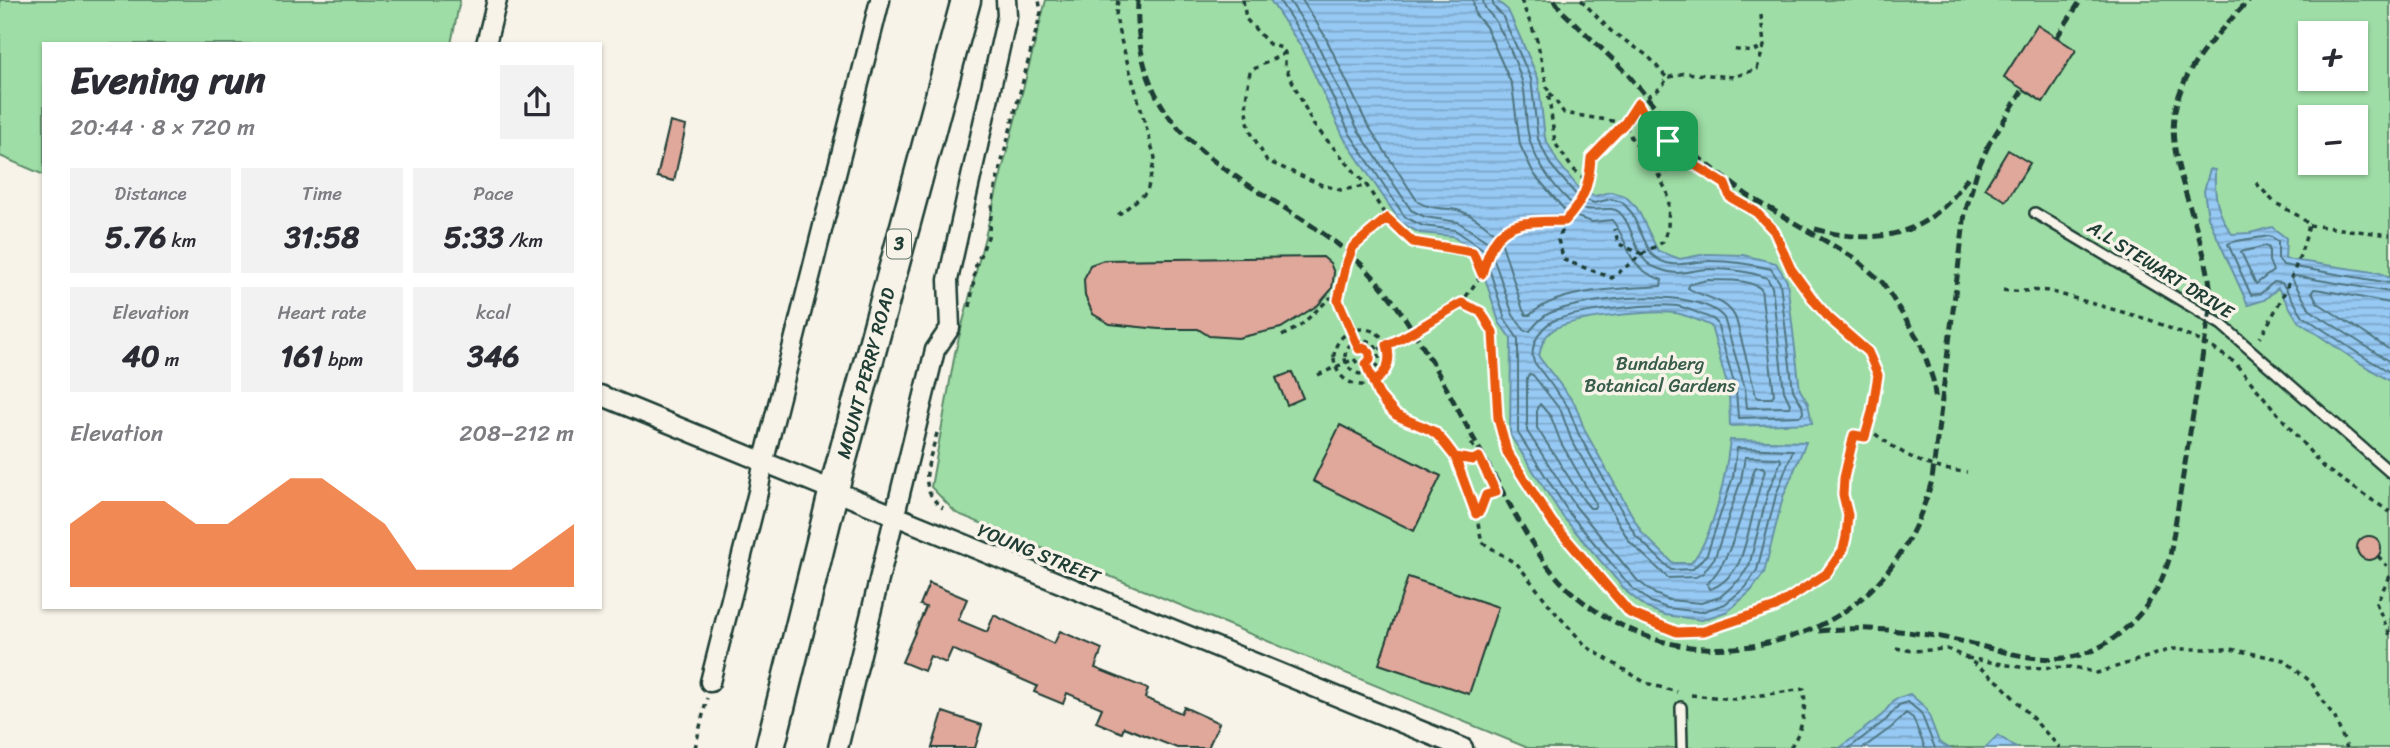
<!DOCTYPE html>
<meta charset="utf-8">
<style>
:root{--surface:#fff;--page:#f2f2f3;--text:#2b2b33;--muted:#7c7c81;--accent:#ea580c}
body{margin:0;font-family:Sriracha,sans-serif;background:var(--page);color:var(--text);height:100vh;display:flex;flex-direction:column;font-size:26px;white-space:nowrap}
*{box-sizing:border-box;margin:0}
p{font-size:23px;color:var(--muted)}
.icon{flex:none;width:38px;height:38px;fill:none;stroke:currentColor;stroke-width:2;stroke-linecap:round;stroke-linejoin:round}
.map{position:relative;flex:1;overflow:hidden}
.sheet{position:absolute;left:42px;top:42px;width:560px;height:567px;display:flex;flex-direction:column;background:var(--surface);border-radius:0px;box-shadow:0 2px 5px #0004}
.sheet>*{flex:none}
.tools{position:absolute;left:2298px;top:21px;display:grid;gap:14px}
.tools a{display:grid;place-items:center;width:70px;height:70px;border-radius:0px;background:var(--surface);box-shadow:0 2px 5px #0004;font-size:35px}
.pin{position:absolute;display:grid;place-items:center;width:60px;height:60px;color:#fff;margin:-30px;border-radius:14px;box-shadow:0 4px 10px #0006}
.round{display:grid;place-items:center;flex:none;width:74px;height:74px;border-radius:0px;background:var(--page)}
.summary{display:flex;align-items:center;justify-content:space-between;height:119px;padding:0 28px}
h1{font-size:38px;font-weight:700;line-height:52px}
.figures{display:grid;grid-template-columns:repeat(3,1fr);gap:10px;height:119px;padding:7px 28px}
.figures div{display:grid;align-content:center;border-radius:0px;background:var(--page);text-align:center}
.figures b{font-size:30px;font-weight:700}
.figures small{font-size:19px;font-weight:400}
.figures p{font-size:19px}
.chart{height:196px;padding:14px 28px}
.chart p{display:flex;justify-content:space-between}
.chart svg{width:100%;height:126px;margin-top:7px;fill:var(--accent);opacity:.7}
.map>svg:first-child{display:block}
.green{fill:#9edda5;stroke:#5e8d6c;stroke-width:2;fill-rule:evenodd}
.water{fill:url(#water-rules);stroke:#6691a7;stroke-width:2}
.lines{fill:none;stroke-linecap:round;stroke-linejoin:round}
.shore{stroke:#4f7580;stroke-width:2}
.building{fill:#e0a79b;stroke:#1f3d34;stroke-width:2}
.lane-casing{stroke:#1f3d34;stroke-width:14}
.street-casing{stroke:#1f3d34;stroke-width:23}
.primary-casing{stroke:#1f3d34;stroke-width:33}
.path{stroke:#1f3d34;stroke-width:3.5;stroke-dasharray:5 5;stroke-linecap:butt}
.lane{stroke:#f7f3e8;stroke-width:9}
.street{stroke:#f7f3e8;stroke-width:18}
.primary{stroke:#f7f3e8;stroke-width:28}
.rail{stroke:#1f3d34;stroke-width:5;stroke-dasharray:10 5;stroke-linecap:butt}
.route-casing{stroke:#fff;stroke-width:14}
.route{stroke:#ea580c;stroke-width:9}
.labels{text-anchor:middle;stroke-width:7;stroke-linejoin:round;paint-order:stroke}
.shield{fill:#f7f3e8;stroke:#60746a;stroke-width:2}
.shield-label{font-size:18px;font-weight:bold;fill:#1f3d34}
.street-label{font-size:19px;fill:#1f3d34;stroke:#f7f3e8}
.park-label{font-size:19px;fill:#385d4b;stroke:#f7f3e8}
</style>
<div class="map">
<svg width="2390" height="748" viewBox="0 0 2390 748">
<defs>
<pattern id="water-rules" width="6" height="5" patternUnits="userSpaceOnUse" patternTransform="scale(1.75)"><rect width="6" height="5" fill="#96c9f3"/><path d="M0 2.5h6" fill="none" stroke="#7aa4c6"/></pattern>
</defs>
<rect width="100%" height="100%" fill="#f7f3e8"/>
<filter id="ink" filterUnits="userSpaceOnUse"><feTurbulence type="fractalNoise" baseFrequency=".0143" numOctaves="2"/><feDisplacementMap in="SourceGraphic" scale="14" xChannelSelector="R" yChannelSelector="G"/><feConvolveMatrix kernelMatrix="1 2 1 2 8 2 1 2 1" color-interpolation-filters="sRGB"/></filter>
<g filter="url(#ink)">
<path class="green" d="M0,0H460L451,44H44V175L0,156Z
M1046,0H2390V748H1528L956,513L931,487L955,353ZM2310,33H2356V79H2310ZM2310,117H2356V163H2310Z"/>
<path class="water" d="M1270,0H1496L1508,10L1538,78L1545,138L1557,161L1581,191L1595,196L1611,192L1625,196L1637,208L1658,251L1680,259L1706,254L1743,255L1776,263L1787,281L1800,390L1808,403L1812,423L1730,426L1729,392L1711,326C1700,321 1687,315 1675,313C1654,310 1568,318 1553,330C1543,337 1541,346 1539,357L1575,404L1585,431L1642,533L1673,563H1691C1714,537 1726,474 1730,440L1806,442L1783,497L1764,573L1751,591L1728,611L1702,620L1665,615L1647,608L1627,592L1563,517L1510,435L1511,339L1499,322L1477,253L1452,236L1420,233L1401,223L1344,138L1302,48Z
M2210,169L2215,170C2214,196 2217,213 2232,234L2250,233L2272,227L2286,238L2285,259L2380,273L2390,278V381L2355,360L2298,321L2278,288L2264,300L2248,305L2208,217L2204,191Z
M1910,694L1926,708L1939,742L1949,748H1840L1882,715L1895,699Z
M1998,735L2016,748H1985Z"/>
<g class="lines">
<path class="shore" d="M1279,0L1308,45L1350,134L1405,217L1423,226L1455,230L1483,249L1505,319L1518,339V433L1569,513L1631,587L1651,602L1667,608L1701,612L1725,604L1746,587L1757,570L1776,495L1793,450L1737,448L1733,477L1707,554L1693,569L1671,570L1636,536L1579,435L1568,407L1534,362C1529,348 1539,328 1553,321C1574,311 1653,303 1677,306C1689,308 1701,315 1713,319L1717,323L1736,390L1738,418L1800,416L1803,413L1802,405L1793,390L1780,283L1771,269C1751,264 1731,261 1710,261C1688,261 1671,272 1651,254L1631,212L1622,202L1611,199L1594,203L1578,197L1550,164L1538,139L1531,79L1502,15L1494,7L1492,0
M1289,0L1316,41L1358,130L1411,210L1425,217L1458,222L1488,242L1513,315L1525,331H1530C1535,325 1542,316 1550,313C1586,298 1698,285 1724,318L1745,388L1747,408L1789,407L1790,404L1784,391L1772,287L1767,278C1749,271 1728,269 1709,269C1683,270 1681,279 1652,266C1634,257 1634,225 1619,212C1609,203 1587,218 1569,201C1554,186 1538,165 1531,144C1523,124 1528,101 1522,81C1516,62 1506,39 1496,22C1491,13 1484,11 1483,0
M1302,0L1325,36L1367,124L1418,202C1430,209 1443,208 1457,210C1472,214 1495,230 1502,244L1523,310L1526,315H1530C1558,288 1624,289 1661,286L1662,280C1622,265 1634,248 1612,220L1592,222L1568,214L1534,174L1520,145L1512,85L1486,27L1475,14L1473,0
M2265,246L2269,248V261L2273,271L2256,284L2241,252Z
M1708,280C1725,281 1748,278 1761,289L1774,394L1772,398H1759L1756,396L1736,319C1727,298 1705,299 1688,288L1690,284Z
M2390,283L2283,265L2278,259V241L2270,236C2259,238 2237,239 2228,244L2251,295L2260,294L2274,282L2282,283L2303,316L2359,354L2390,372
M2390,292L2295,276L2292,279L2310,310L2390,362
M2390,303L2322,290L2314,289L2312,292L2318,303L2390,350
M1529,374L1533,375L1561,411L1571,439L1629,541L1668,578L1696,577L1703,573L1715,557L1741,480L1745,457L1780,458L1781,461L1768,492L1749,566L1739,580L1720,597L1701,603L1669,600L1655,594L1637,580L1576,507L1527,431V378Z
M1540,404L1551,417L1561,443L1596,504L1594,508H1590L1584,501L1537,428V408Z
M1756,467H1763L1765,471C1754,500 1751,532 1740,560C1735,572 1721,587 1709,589L1707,584C1732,559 1739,520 1750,488C1752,480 1752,473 1756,467Z
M1849,748L1886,720L1899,705L1908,702L1921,713L1935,748
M1863,748L1892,727L1906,713L1913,718L1925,748"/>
</g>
<path class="building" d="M2037,25L2076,50L2043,102L2004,77Z
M670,122L686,126L674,181L657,177Z
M2008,150L2030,163L2006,201L1985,188Z
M1323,257L1330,263L1334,273L1332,289L1318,305L1281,328L1238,338L1209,336L1198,329H1159L1110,324L1093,314L1085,296L1084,280L1090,265L1104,260Z
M1292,372L1303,398L1287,405L1276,378Z
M1340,425L1441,476L1414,531L1313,481Z
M2357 548a12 12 0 1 1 24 0a12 12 0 1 1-24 0Z
M1408,577L1498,607L1469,694L1379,664Z
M929,583L967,599L958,620L987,632L994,615L1054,644L1060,631L1102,649L1095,668L1148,689L1145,698L1181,713L1184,707L1219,723L1208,748H1177L1124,727L1122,733L1096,722L1102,708L1067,693L1063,704L1034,692L1037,686L952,649L946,663L930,656L924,671L902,662L926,607L920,605Z
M943,712L982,725L975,748H932Z"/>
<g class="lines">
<defs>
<path id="lane" d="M2035,213L2222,325L2390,472
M1681,707L1682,748"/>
<path id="street" d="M486,44L497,0
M600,395L1463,748
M710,682L758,492L764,460L880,0
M838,748L935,350L950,328L948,280L1007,16L1006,0"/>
<g id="primary">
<path id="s1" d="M770,748L834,489L966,0"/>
</g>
</defs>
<use href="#lane" class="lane-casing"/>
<use href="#street" class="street-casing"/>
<use href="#primary" class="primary-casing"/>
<path class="path" d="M1243,0L1246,19L1269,44L1282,48L1285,53V66L1313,124L1367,186L1387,218L1413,242L1473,252L1482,274C1485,264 1488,252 1494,243C1508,217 1541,222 1565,221L1574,211L1590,184
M1521,0L1537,40L1548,91L1555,143L1572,168L1590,184L1591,157L1625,123L1633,142L1645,149L1667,192L1669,200L1668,227L1663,242L1642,254
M1581,0L1611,31L1648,56L1667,78
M1761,15L1764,46
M1285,53L1250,71L1246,100L1249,129L1267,161L1322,185L1341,190L1366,186
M1550,93L1564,113L1625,123L1638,103
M1645,149L1672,154L1687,160
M1658,176L1661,177L1675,162L1672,154
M2256,183L2274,202L2302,218L2309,225C2299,266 2281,302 2260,338
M1118,215L1147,192L1155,158L1119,33L1116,15L1118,0
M1565,221L1558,240L1564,260L1612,278L1642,254L1619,244L1614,229
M2309,225L2390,235
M2003,290C2019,293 2034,289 2049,291L2150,320L2205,343L2234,362L2323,467L2390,512
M1458,303L1465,298L1482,274
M970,307L976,265L988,237L995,188L1041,12L1039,0
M1334 357a28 28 0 1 1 56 0a28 28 0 1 1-56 0Z
M1282,336L1300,326L1330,298L1338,300
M1345 357a17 17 0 1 1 34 0a17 17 0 1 1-34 0Z
M1359,349L1338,300L1346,265L1353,247L1387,218
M1359,349L1365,348L1370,353
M1370,353L1406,337L1414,330L1462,303L1481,312L1493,332L1498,417L1507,452L1552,522L1630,613L1677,632L1704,631L1776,607L1827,574L1843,550L1846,537L1848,515L1843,495L1844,478L1854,435L1865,437L1872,412L1878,375L1868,352L1829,318L1815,302L1791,269L1774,231L1756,212L1730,197C1722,176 1705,174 1690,161C1670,145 1651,125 1638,103L1662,87L1667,78L1684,73L1734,77L1757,69L1764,46L1753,52L1730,49
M1354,359L1358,364H1366
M1366,364L1378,394L1386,405L1396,415L1435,432L1455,457L1473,460L1479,457L1469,439
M1366,364L1370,360V353
M1318,375L1354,359
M1867,428C1901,453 1923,469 1967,472
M937,433C930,461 915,488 943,508
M1455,457L1476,514L1482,542L1518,565L1555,612L1587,647L1646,683L1677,692
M1479,457L1496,492
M1476,514L1480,511L1486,495L1496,492L1499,499
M2378,556L2387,566
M2390,576L2376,603L2390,635
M1896,648L1912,651L1947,649L1967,658L2000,683L2060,748
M1967,658L2026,668L2074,667L2097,673L2172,649H2230L2284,660L2310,681L2335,718L2347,748
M1691,695L1734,699L1804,689C1806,713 1803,728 1790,748
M695,748L707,698"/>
<use href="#lane" class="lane"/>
<use href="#street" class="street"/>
<use href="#primary" class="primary"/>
<path class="rail" d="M1138,0C1131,159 1268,178 1361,264C1398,300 1422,345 1447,389C1466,425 1486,461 1505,496C1523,529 1540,561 1566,587C1589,609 1614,623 1643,635C1689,653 1741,652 1787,638C1865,615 1911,557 1932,480L1965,213L1978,168L1990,142
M1554,0L1562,11L1623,69L1699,158L1747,195L1856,259L1883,283L1921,344L1933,380L1936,402
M2057,37L2081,0
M1986,149L2022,91
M1815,229C1881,247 1932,235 1969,175
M1819,631C1858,626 1902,630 1941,637C2009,649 2067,684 2127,627C2149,607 2162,584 2170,556L2211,303C2211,274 2202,248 2194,220C2186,194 2177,168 2174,142C2167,81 2212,40 2249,0"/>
</g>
</g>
<g class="lines" filter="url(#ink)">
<defs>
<path id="route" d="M1668,141L1647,119L1638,103L1625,123L1591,158C1589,186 1584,200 1565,221C1541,222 1508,217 1494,243C1488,252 1485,264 1482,274L1473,252L1413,242L1387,218L1353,247L1346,265L1338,300L1359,349L1365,348L1370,353V360L1366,364C1373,382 1380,405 1398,416C1409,423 1423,424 1433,432C1442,437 1449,449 1455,457L1473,460L1479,457L1496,492L1486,495L1480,511L1476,514L1455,457L1435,432L1396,415L1378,394L1373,382C1387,373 1392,362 1387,345C1413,334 1437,316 1462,303L1481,312L1493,332L1498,418L1507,452L1552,522L1630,613L1677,632L1704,631L1776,607L1826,574L1843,550L1846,537L1848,515L1843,495L1844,478L1854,435L1865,437L1872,412L1878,375L1868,352L1829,318L1815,302L1791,269L1774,231L1756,212L1730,197L1725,184L1690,162L1668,141"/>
</defs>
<use href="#route" class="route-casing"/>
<use href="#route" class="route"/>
</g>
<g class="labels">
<rect class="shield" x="887" y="229.5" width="24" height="29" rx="5"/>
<g class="shield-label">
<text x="899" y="250">3</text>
</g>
<g class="street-label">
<text transform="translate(2161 269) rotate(32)" y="7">A.L STEWART DRIVE</text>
<text dy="7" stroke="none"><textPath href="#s1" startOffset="387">MOUNT PERRY ROAD</textPath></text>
<text transform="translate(1039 553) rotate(22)" y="7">YOUNG STREET</text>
</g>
<g class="park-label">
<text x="1660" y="370">Bundaberg<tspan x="1660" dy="22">Botanical Gardens</tspan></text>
</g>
</g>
</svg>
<div class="tools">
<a>+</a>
<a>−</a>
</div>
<div class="pin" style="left:1668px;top:141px;background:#1e9e55"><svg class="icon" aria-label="arrive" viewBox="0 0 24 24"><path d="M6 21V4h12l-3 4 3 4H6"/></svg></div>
<section class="sheet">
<div class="summary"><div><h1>Evening run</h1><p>20:44 · 8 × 720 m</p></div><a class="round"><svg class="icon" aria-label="share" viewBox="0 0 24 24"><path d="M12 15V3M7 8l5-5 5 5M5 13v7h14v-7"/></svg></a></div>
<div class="figures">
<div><p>Distance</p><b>5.76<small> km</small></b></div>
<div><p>Time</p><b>31:58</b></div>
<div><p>Pace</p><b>5:33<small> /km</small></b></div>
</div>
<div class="figures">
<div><p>Elevation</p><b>40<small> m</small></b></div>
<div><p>Heart rate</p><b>161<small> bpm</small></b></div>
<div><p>kcal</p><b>346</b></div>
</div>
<div class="chart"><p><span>Elevation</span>208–212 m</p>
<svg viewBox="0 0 160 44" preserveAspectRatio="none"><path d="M0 44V22L10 14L20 14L30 14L40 22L50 22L60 14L70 6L80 6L90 14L100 22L110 38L120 38L130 38L140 38L150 30L160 22V44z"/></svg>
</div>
</section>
</div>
